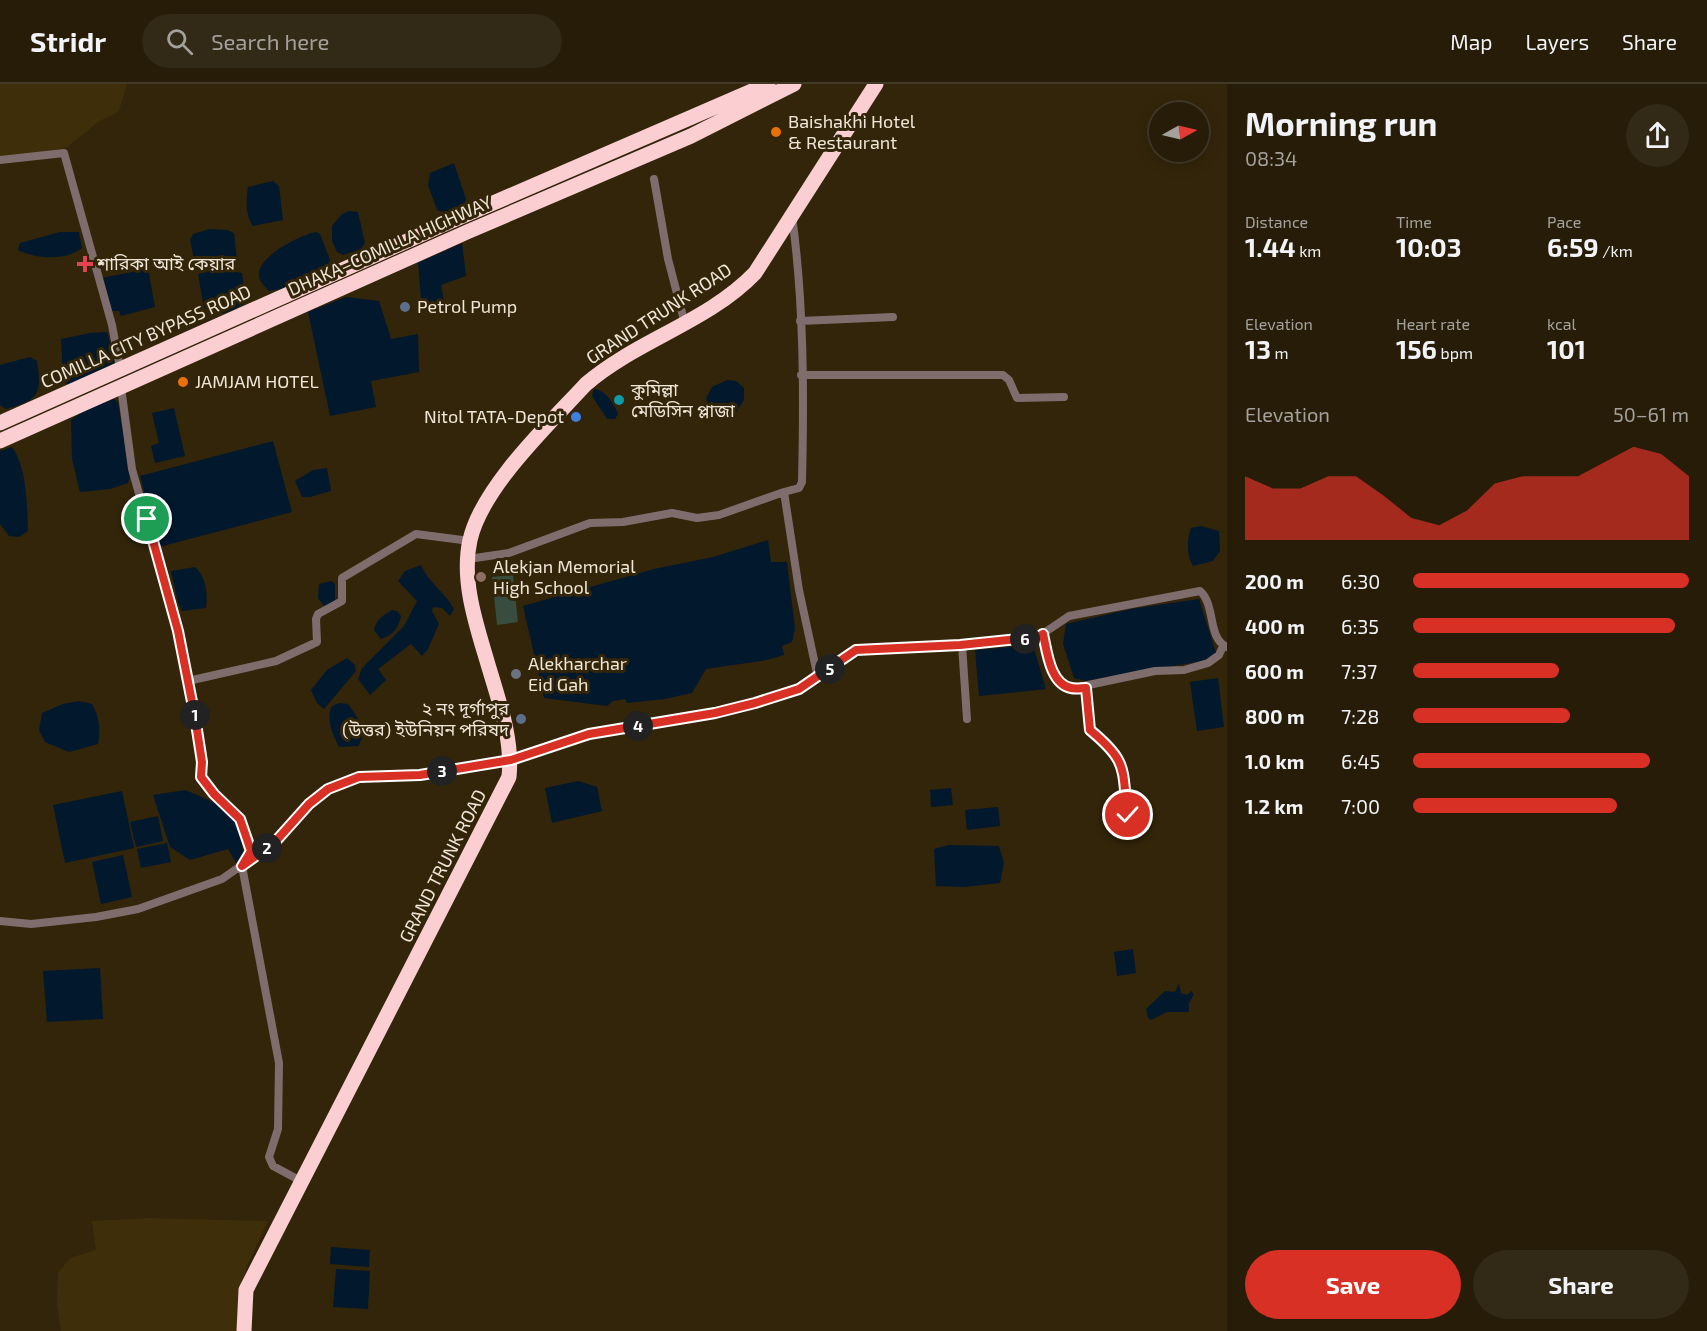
<!DOCTYPE html>
<meta charset="utf-8">
<style>
:root{--surface:#261c08;--page:#322916;--text:#f1f3f6;--muted:#a4a19c;--line:#423a29;--accent:#d93025}
body{margin:0;font-family:"Exo 2","Noto Sans Bengali",sans-serif;background:var(--page);color:var(--text);height:100vh;display:flex;flex-direction:column;font-size:22px;white-space:nowrap}
*{box-sizing:border-box;margin:0}
p{font-size:20px;color:var(--muted)}
.icon{flex:none;width:33px;height:33px;fill:none;stroke:currentColor;stroke-width:2;stroke-linecap:round;stroke-linejoin:round}
.map{position:relative;flex:1;overflow:hidden}
.side{display:flex;flex-direction:column;background:var(--surface);width:480px}
.side>*{flex:none}
.needle{width:39px;rotate:82deg}
.tools{position:absolute;left:1149px;top:18px;display:grid;gap:12px}
.tools a{display:grid;place-items:center;width:60px;height:60px;border-radius:50%;background:var(--surface);box-shadow:0 3px 15px #0003,0 0 0 2px var(--line);font-size:30px}
.pin{position:absolute;display:grid;place-items:center;width:51px;height:51px;color:#fff;margin:-26px;border:3px solid #fff;border-radius:50%;box-shadow:0 2px 6px #0007}
.km{position:absolute;width:30px;height:30px;margin:-15px;border-radius:50%;background:#222;color:#fff;font-size:16px;line-height:30px;text-align:center}
.round{display:grid;place-items:center;flex:none;width:63px;height:63px;border-radius:32px;background:var(--page)}
.overview{display:flex;align-items:center;justify-content:space-between;height:102px;padding:0 18px}
h1{font-size:33px;font-weight:700;line-height:45px}
.stats{display:grid;grid-template-columns:repeat(3,1fr);gap:9px;height:102px;padding:6px 18px}
.stats div{display:grid;align-content:center}
.stats b{font-size:26px;font-weight:700}
.stats small{font-size:16px;font-weight:400}
.stats p{font-size:16px}
.chart{height:168px;padding:12px 18px}
.chart p{display:flex;justify-content:space-between}
.chart svg{width:100%;height:108px;margin-top:6px;fill:var(--accent);opacity:.7}
.action{display:flex;gap:12px;margin-top:auto;padding:12px 18px}
.action a{flex:1;height:69px;border-radius:36px;background:var(--accent);color:#fff;font-size:24px;font-weight:700;line-height:69px;text-align:center}
.action a+a{background:var(--page);color:var(--text)}
ul{padding:0 18px;list-style:none;font-size:20px}
li{display:grid;grid-template-columns:96px 72px 1fr;align-items:center;height:45px}
li i{height:15px;border-radius:8px;background:var(--accent)}
header{display:flex;align-items:center;gap:36px;box-sizing:border-box;height:84px;padding:0 30px;background:var(--surface);border-bottom:2px solid var(--line)}
header strong{font-size:28px}
nav{display:flex;gap:33px;margin-inline-start:auto;font-size:21px}
.search{width:420px;height:54px;background:var(--page);display:flex;align-items:center;gap:15px;box-sizing:border-box;padding:0 21px;border-radius:33px;color:var(--muted);font-size:22px}
main{display:flex;flex:1;min-height:0}
.map>svg:first-child{display:block}
.built{fill:#3f2e0a}
.green{fill:#384c40}
.water{fill:#02182d}
.lines{fill:none;stroke-linecap:round;stroke-linejoin:round}
.street{stroke:#7f6d6e;stroke-width:8}
.highway{stroke:#fbced2;stroke-width:15}
.route-casing{stroke:#fff;stroke-width:12}
.route{stroke:#d93025;stroke-width:8}
.food-dot{fill:#e8710a;stroke:#32250a;stroke-width:2}
.health-dot{fill:#e0444e;stroke:#32250a;stroke-width:2}
.service-dot{fill:#5c6f8a;stroke:#32250a;stroke-width:2}
.culture-dot{fill:#0f9aa8;stroke:#32250a;stroke-width:2}
.shop-dot{fill:#3f7fe0;stroke:#32250a;stroke-width:2}
.education-dot{fill:#8d6e63;stroke:#32250a;stroke-width:2}
.worship-dot{fill:#6b7280;stroke:#32250a;stroke-width:2}
.labels{text-anchor:middle;stroke-width:6;stroke-linejoin:round;paint-order:stroke}
.poi-label{font-size:18px;fill:#efe6d7;stroke:#32250a;text-anchor:start}
.street-label{font-size:18px;fill:#efe6d7;stroke:#32250a}
</style>
<header>
<strong>Stridr</strong>
<div class="search"><svg class="icon" aria-label="search" viewBox="0 0 24 24"><circle cx="10" cy="10" r="6"/><path d="M15 15l6 6"/></svg>Search here</div>
<nav><a>Map</a><a>Layers</a><a>Share</a></nav>
</header>
<main>
<div class="map">
<svg width="1227" height="1247" viewBox="0 0 1227 1247">
<rect width="100%" height="100%" fill="#32250a"/>
<path class="built" d="M0,0H127L119,27L98,38L66,64L0,74Z
M148,1134L268,1137L246,1184L237,1247H61L57,1221L58,1189L70,1174L96,1166L92,1137Z"/>
<path class="green" d="M513,491L518,538L497,541L492,493Z"/>
<path class="water" d="M454,79L466,115C462,127 449,131 437,126L428,101L430,89Z
M273,97L279,102L283,136L253,142C245,130 246,117 248,103Z
M349,127L358,128L365,159L361,165L343,171L337,168L332,157V142L342,130Z
M210,145L227,146L234,149L237,176L212,181L195,180L190,156L193,150Z
M60,148H79L82,164C66,177 36,175 18,166L20,159Z
M316,148L320,150L330,176L325,186L281,205L269,207C265,202 259,198 259,191C258,172 300,151 316,148Z
M462,159L466,192L441,201L445,223L422,227L418,179Z
M148,185L155,223L121,232L119,227H112L101,194Z
M217,185L242,189L246,218C230,229 220,233 204,224L198,190Z
M346,213L379,217L391,255L418,250L419,288L371,297L376,323L330,332L308,228Z
M107,248L116,278L68,302L63,293L61,255L90,249Z
M30,273L37,277C42,309 40,316 6,325L0,321V281Z
M727,296L736,297L744,304V316L736,328L715,333L710,331L706,314L712,303Z
M594,305C606,306 614,320 618,330L615,335H607L592,312Z
M114,315L118,318L130,393L128,399L110,405L80,408L72,375L71,336L85,326Z
M174,324L185,372L155,379L151,362L159,359L152,329Z
M273,357L292,428L159,463L140,392Z
M12,363C27,384 27,421 28,447L19,453L9,452L0,440V367Z
M327,384L331,407L310,413H302L295,397L313,386Z
M1201,442L1219,447L1220,467L1213,477L1193,482C1186,470 1187,456 1191,444Z
M768,456L771,478H787L795,545L792,558L782,562L784,571L767,576L706,585L692,609L665,615L627,619L625,615L613,617L607,622L544,614L523,522L654,485L713,473Z
M421,481C427,497 445,508 454,525L450,532L442,524L433,523L432,527L439,540L428,565L422,572L411,560L378,585L386,596L370,611L358,595L362,584L404,542L417,517L398,497L405,487Z
M195,483C206,493 208,509 206,524L182,527L178,518L171,487Z
M332,497L335,500V518L324,522L318,514L319,500Z
M1199,515L1216,569L1209,576L1085,597L1074,594L1063,560L1066,540L1131,525Z
M392,526L397,527L401,532C399,544 393,551 381,555L374,546C376,536 383,531 392,526Z
M1033,561L1046,605L979,612L975,566Z
M347,574L355,581L356,587L324,625L317,619L311,606L327,586Z
M1218,594L1224,643L1197,647L1190,598Z
M79,617L92,620C99,631 101,647 98,660L69,668L45,658L39,646L42,629L63,620Z
M339,619L348,620C357,633 369,646 358,662L339,663C332,649 327,639 331,623Z
M578,697L597,703L602,727L552,739L545,704Z
M951,704L953,721L931,723L930,706Z
M185,706C222,721 241,728 243,771L237,780L228,765L190,776L170,763L153,711Z
M122,707L134,764L65,779L53,721Z
M998,723L1000,742L967,746L965,726Z
M158,732L163,757L136,763L130,738Z
M167,759L171,778L141,784L137,765Z
M949,761L999,762L1004,779L1000,799L964,803L936,802L934,765Z
M123,771L132,813L101,820L92,778Z
M1133,865L1136,889L1117,892L1114,868Z
M100,884L103,935L47,938L43,887Z
M1179,900L1181,909L1187,911L1191,907L1194,910L1189,919V928H1167L1151,936L1148,934L1146,925L1165,907L1175,908Z
M331,1163L370,1166L369,1183L330,1180Z
M336,1185L370,1187L368,1225L333,1223Z"/>
<g class="lines">
<path class="street" d="M0,76L64,69L112,241L120,284
M654,95L668,175L685,240
M792,132C804,219 804,310 802,398L799,404L784,408L799,506L818,594
M800,237L893,233
M801,291H1003L1009,296L1017,314L1064,313
M121,303L132,385L178,547L195,633L202,678L201,693L214,710L240,735L251,767L242,782L279,979L278,1045L269,1073L273,1082L301,1097
M468,475L509,469L590,439L623,438L672,429L697,434L719,431L784,408
M1043,550C1047,567 1050,600 1071,604C1076,605 1081,604 1086,604L1090,646C1129,679 1121,685 1128,731
M962,561L967,635
M188,597L276,577L317,558L316,535L318,530L342,517V494L416,450L470,457
M1079,603L1155,587L1184,586L1208,579L1219,571L1223,562
M0,837L31,840L96,833L138,825L222,795L275,758L309,720L328,705L359,693L420,691L511,676L589,650L715,629L755,619L799,605L856,566L960,561L1038,553L1069,532L1200,507C1216,521 1207,554 1227,563"/>
<path class="highway" d="M0,339L454,136L768,0
M0,357L467,148L691,52L794,0
M244,1247L246,1206L509,693C513,654 498,615 487,577C476,540 461,496 470,456C482,403 549,340 586,300C637,256 708,238 755,189L876,0"/>
</g>
<g class="lines">
<defs>
<path id="route" d="M147,435L178,547L195,633L202,678L201,693L214,710L240,735L251,767L242,782L275,758L309,720L328,705L359,693L420,691L511,676L589,650L715,629L755,619L799,605L856,566L960,561L1038,553L1043,550C1047,567 1050,600 1071,604C1076,605 1081,604 1086,604L1090,646C1130,679 1121,685 1128,731"/>
</defs>
<use href="#route" class="route-casing"/>
<use href="#route" class="route"/>
</g>
<g class="food-dot">
<circle cx="776" cy="48" r="6"/>
<circle cx="183" cy="298" r="6"/>
</g>
<path class="health-dot" d="M82 171h6v6h6v6h-6v6h-6v-6h-6v-6h6z"/>
<g class="service-dot">
<circle cx="405" cy="223" r="6"/>
<circle cx="521" cy="635" r="6"/>
</g>
<circle class="culture-dot" cx="619" cy="316" r="6"/>
<circle class="shop-dot" cx="576" cy="333" r="6"/>
<circle class="education-dot" cx="481" cy="493" r="6"/>
<circle class="worship-dot" cx="516" cy="590" r="6"/>
<g class="labels">
<g class="poi-label">
<text x="788" y="44">Baishakhi Hotel<tspan x="788" dy="21">&amp; Restaurant</tspan></text>
<text x="97" y="186">শারিকা আই কেয়ার</text>
<text x="417" y="229">Petrol Pump</text>
<text x="195" y="304">JAMJAM HOTEL</text>
<text x="631" y="312">কুমিল্লা<tspan x="631" dy="21">মেডিসিন প্লাজা</tspan></text>
<text x="564" y="339" text-anchor="end">Nitol TATA-Depot</text>
<text x="493" y="489">Alekjan Memorial<tspan x="493" dy="21">High School</tspan></text>
<text x="528" y="586">Alekharchar<tspan x="528" dy="21">Eid Gah</tspan></text>
<text x="509" y="631" text-anchor="end">২ নং দূর্গাপুর<tspan x="509" dy="21">(উত্তর) ইউনিয়ন পরিষদ</tspan></text>
</g>
<g class="street-label">
<text transform="translate(390 162) rotate(-24)" y="6">DHAKA–COMILLA HIGHWAY</text>
<text transform="translate(659 230) rotate(-33)" y="6">GRAND TRUNK ROAD</text>
<text transform="translate(146 253) rotate(-24)" y="6">COMILLA CITY BYPASS ROAD</text>
<text transform="translate(443 782) rotate(-63)" y="6">GRAND TRUNK ROAD</text>
</g>
</g>
</svg>
<div class="tools">
<a><svg class="needle" viewBox="-14 -14 28 28"><path d="M0-13l5 13h-10z" fill="#e53935"/><path d="M0 13l5-13h-10z" fill="#a4a19c"/></svg></a>
</div>
<div class="pin" style="left:147px;top:435px;background:#1e9e55"><svg class="icon" aria-label="arrive" viewBox="0 0 24 24"><path d="M6 21V4h12l-3 4 3 4H6"/></svg></div>
<div class="pin" style="left:1128px;top:731px;background:#d93025"><svg class="icon" aria-label="check" viewBox="0 0 24 24"><path d="M5 12l5 5 9-10"/></svg></div>
<b class="km" style="left:195px;top:631px">1</b>
<b class="km" style="left:267px;top:764px">2</b>
<b class="km" style="left:442px;top:687px">3</b>
<b class="km" style="left:638px;top:642px">4</b>
<b class="km" style="left:830px;top:585px">5</b>
<b class="km" style="left:1025px;top:555px">6</b>
</div>
<section class="side">
<div class="overview"><div><h1>Morning run</h1><p>08:34</p></div><a class="round"><svg class="icon" aria-label="share" viewBox="0 0 24 24"><path d="M12 15V3M7 8l5-5 5 5M5 13v7h14v-7"/></svg></a></div>
<div class="stats">
<div><p>Distance</p><b>1.44<small> km</small></b></div>
<div><p>Time</p><b>10:03</b></div>
<div><p>Pace</p><b>6:59<small> /km</small></b></div>
</div>
<div class="stats">
<div><p>Elevation</p><b>13<small> m</small></b></div>
<div><p>Heart rate</p><b>156<small> bpm</small></b></div>
<div><p>kcal</p><b>101</b></div>
</div>
<div class="chart"><p><span>Elevation</span>50–61 m</p>
<svg viewBox="0 0 160 44" preserveAspectRatio="none"><path d="M0 44V18L10 23L20 23L30 18L40 18L50 26L60 35L70 38L80 32L90 21L100 18L110 18L120 18L130 12L140 6L150 9L160 18V44z"/></svg>
</div>
<ul>
<li><b>200 m</b>6:30<i style="width:100%"></i></li>
<li><b>400 m</b>6:35<i style="width:95%"></i></li>
<li><b>600 m</b>7:37<i style="width:53%"></i></li>
<li><b>800 m</b>7:28<i style="width:57%"></i></li>
<li><b>1.0 km</b>6:45<i style="width:86%"></i></li>
<li><b>1.2 km</b>7:00<i style="width:74%"></i></li>
</ul>
<div class="action"><a>Save</a><a>Share</a></div>
</section>
</main>
